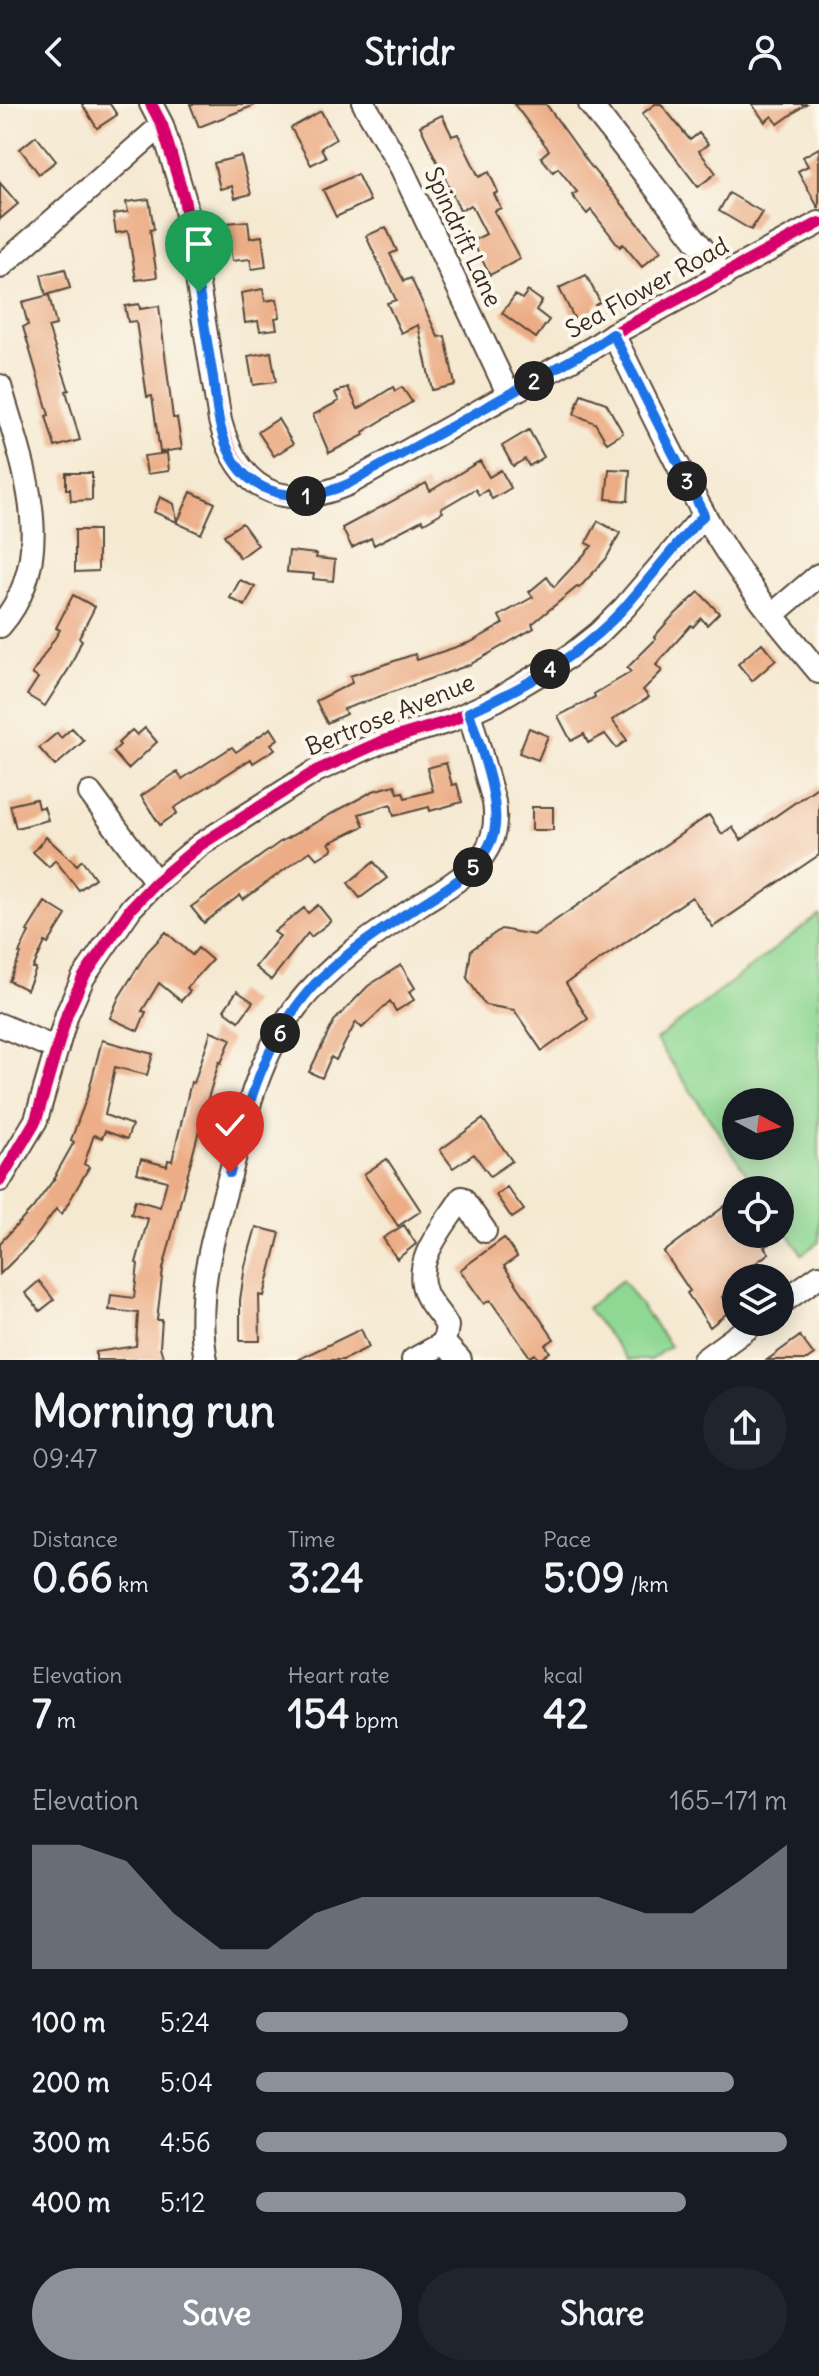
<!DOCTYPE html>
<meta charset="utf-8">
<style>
:root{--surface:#171b24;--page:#20242c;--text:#f1f3f6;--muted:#9ea1a6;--accent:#8c9099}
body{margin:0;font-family:Delius,sans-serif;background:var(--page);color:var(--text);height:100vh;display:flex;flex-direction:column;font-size:30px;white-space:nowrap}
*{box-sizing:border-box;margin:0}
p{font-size:26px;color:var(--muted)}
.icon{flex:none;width:44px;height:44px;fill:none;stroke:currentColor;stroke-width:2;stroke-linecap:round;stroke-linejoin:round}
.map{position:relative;height:1256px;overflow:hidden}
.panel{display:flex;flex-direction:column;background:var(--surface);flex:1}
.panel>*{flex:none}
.needle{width:52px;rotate:97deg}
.tools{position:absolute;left:722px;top:984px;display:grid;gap:16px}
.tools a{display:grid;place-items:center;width:72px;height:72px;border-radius:50%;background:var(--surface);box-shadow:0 4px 20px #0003;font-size:40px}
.pin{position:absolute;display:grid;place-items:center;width:68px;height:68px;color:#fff;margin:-82px -34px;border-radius:50% 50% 50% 0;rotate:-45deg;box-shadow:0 0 8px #0007}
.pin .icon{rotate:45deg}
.km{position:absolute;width:40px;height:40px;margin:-20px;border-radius:50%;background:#222;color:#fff;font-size:22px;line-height:40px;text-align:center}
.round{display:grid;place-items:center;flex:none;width:84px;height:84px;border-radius:42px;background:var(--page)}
.head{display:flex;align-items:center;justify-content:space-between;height:136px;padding:0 32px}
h1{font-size:44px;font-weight:700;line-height:60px}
.figures{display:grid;grid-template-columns:repeat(3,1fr);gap:12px;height:136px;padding:8px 32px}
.figures div{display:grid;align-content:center}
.figures b{font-size:40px;font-weight:700}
.figures small{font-size:22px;font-weight:400}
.figures p{font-size:22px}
.chart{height:224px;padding:16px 32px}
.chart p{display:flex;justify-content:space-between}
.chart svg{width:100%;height:144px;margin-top:8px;fill:var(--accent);opacity:.7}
.cta{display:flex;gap:16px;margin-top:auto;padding:16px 32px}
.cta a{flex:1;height:92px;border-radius:48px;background:var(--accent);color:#fff;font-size:32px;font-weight:700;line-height:92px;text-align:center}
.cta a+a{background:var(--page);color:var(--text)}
ul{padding:0 32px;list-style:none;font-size:26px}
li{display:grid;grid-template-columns:128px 96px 1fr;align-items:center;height:60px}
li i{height:20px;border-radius:10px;background:var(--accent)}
header{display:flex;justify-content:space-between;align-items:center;height:104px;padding:0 32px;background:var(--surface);font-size:36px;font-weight:700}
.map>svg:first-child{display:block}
.green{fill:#8fd893;stroke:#658158;stroke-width:2;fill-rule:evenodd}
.building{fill:#ecad86}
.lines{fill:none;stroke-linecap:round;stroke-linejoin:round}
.minor-casing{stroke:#574739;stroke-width:26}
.minor{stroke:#fff;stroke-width:22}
.cycleway-casing{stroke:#fbf7ec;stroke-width:17}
.cycleway{stroke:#d6006c;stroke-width:12}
.route-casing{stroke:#fff;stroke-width:16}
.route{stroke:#1a73e8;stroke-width:10}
.labels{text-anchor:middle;stroke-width:8;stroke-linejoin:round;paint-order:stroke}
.street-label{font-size:24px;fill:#3b2a1e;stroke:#fbf7ec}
</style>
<header><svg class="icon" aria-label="back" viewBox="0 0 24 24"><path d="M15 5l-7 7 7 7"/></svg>Stridr<svg class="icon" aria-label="person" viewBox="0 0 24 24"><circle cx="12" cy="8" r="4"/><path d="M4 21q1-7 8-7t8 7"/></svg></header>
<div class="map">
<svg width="819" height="1256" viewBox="0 0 819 1256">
<rect width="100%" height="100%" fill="#fbf7ec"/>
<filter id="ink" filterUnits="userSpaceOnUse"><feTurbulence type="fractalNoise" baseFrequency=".0125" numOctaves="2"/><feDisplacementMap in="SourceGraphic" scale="16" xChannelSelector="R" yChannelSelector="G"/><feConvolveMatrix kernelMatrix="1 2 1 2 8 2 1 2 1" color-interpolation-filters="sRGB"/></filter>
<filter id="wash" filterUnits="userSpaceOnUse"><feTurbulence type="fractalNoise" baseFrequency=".006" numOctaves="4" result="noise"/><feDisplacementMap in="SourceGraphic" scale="32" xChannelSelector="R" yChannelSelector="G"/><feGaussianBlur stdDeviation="1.8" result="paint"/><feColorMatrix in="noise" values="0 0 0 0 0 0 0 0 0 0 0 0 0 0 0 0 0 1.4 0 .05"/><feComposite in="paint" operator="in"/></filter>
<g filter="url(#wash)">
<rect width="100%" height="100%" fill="#f5e9d1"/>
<path class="green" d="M819,811V1138L802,1150L780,1118V1086H758L656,936ZM780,998V1042H736V998Z
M622,1176L670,1242L650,1256H628L587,1204Z"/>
<g id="blocks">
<path class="building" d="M82,0H110L117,11L97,24Z
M190,0H255V1L199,23Z
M514,0H546L592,64L661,147L642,163L623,140L620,143L591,106L587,110L572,91L577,88L558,64L553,68L541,53L549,46Z
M655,0H661L690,36L699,29L708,40L699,47L716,69L698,83L642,10Z
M752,0H806L778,20L772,12L765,18Z
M321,7L336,35L321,44L326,53L311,61L291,24Z
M442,11L452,32L458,30L479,73L489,68L498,88L494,90L501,104L494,107L520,155L490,171L472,137L486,130L471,101L460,106L420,22Z
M36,32L56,57L39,70L20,45Z
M819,44V105L798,67L808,62L803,53Z
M241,52L251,90L235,94L232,82L220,85L214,59Z
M357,70L370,97L336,113L323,86Z
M0,79L18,100L0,115Z
M729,89L762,108L751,126L719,107Z
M149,95L154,125L150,126L157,173L136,176L128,127L116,129L113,110L128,108L126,98Z
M248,117L250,134L262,132L266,163L252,165L250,155L232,157L227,119Z
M386,123L397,147L390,150L404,177L411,174L438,233L445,232L455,281L432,286L418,221L401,229L387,199L396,196L366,132Z
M65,165L70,184L46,191L41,171Z
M586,171L600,198L595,201L598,206L576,218L559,184Z
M263,185L265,197L277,195L280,213L275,214L277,225L260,227L258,217L245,219L241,189Z
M528,187L542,197L536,206L549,216L536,234L502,209L515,191L522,195Z
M49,191L56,221L48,223L69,286L66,287L80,336L55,343L46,312L49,311L23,223L28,221L22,198Z
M139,200L140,205L159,202L173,314H177L182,345L160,348L152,292L147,293L136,217L128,218L125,202Z
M271,248L276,278L253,281L248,252Z
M348,283L358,305L393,283L395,287L402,283L412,298L363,328L364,331L329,349L313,311L339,297L335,289Z
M581,290L606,299L623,329L607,339L595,319L574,310Z
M278,315L293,340L274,352L258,328Z
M529,326L544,353L529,362L525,355L513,362L502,342Z
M167,349L169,367L147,370L144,352Z
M480,357L489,373L501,366L511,384L492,395L487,386L479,391L475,385L441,405L443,408L424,419L422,416L374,441L371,434L352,444L342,424L426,379L430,387Z
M609,365L630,366L628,397L606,395Z
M66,369H92V396L71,397L70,385H66Z
M191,388L215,399L201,430L177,419Z
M160,393L174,400L177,418L154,408Z
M598,417L620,429L606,455L579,484L577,483L532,520L534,524L469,561L344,605L346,610L327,619L316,597L352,579L350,572L415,550L417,556L471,538L503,520L499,512L533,493L529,488L547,473L554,483L592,442L586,439Z
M242,419L258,441L240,454L224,431Z
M75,426H98V467L75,468Z
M289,447L317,450L316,454L335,456L333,477L313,475L314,470L287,468Z
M240,476L255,483L245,502L230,494Z
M699,488L719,509L707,521L701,514L693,523L691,521L656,561L662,567L643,586L649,593L612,616L627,636L616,644L605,630L588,639L584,630L571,637L558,612L595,593L594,590L631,568L627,564L656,535L654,533L670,515Z
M73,491L95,503L79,534L82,536L70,563L45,602L27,591L38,574L32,570L60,526L56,524Z
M762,539L776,556L752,577L738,560Z
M72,624L84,637L55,662L39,644L57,629L61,634Z
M145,624L157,638L128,665L113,648L120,641L118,639L132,626L137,631Z
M271,624L278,635L271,640L275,645L253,659L251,655L174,704L177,709L160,721L141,692L177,668L182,675L232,643L236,648Z
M529,624L548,632L538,656L519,649Z
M446,659L452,681L457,680L462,698L430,707L429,703L394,712L391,700L359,710L364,722L329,739L333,745L317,755L310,747L243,796L240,791L204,819L191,803L280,738L373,687L395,681L398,689L403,688L405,694L433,687L427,664Z
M819,682V751L713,823L692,793L566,879L588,915L542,947L514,906L485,901L467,874L471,846L501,825L534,831L709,711L722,730L732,723L741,736Z
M36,695L38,704L44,703L48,716L16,724L10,701Z
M532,703H553V726H532Z
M46,733L77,761L82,756L95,774L79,786L55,756L49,763L33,748Z
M374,758L387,774L360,794L348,779Z
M45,798L66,811L48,840L45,838L33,864L36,865L27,886L9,877L21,850L19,849L29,828L27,827Z
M318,801L331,817L311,833L308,829L271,876L255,863L280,832L274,828L304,804L308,809Z
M166,828L192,851L198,844L212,856L187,884L190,887L181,897L159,879L142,907L146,908L138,927L110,914L119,893L147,848Z
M401,861L415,884L409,888L414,896L396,907L390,897L362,924L356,918L336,956L331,953L322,974L309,968L334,917L368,882Z
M237,887L253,898L239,917L224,906Z
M211,927L231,935L221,959L219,958L203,1011L163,1165L157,1216H162L160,1243L164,1256H96V1248L136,1242L138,1209L109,1206L111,1191L134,1194L138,1160L136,1159L148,1115L131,1110L135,1096L160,1103L167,1077L137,1069L141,1055L167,1062L168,1056L172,1057L191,978L194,979Z
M102,936L153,950L147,971L115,963L105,1011L132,1021L127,1035L105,1027L102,1034L94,1031L84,1060L89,1063L62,1110L56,1105L32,1138L0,1170V1139L32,1105L57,1071L56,1070L74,1038L71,1036L88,990Z
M483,1015L512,1057L490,1072L474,1050L453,1064L440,1046Z
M387,1055L421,1107L398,1122L364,1070Z
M507,1083L524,1106L512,1114L496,1091Z
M729,1099L736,1108V1130H760L769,1140L764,1143L769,1149L736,1174V1183L722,1193L731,1206L710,1223L687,1189L690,1187L664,1148Z
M404,1121L416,1140L397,1155L383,1134Z
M256,1123L280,1129L264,1192L259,1191L260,1237H240V1196L245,1162Z
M504,1134L517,1153L504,1162L554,1235L545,1241L550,1248L539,1256L535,1250L530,1253L490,1196L484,1200L460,1166Z
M39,1177L54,1196L40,1207L25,1189Z
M361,1225L369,1243L343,1256H297Z
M800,1232L814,1251L807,1256H767Z"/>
</g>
</g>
<g filter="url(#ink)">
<use href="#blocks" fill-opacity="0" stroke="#574739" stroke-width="2"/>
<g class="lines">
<defs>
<path id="minor" d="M151,0L162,21L184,94L220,317C239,386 280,409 348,380L594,243L613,230L819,119
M364,0L401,63L509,291
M590,0L724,172
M0,163L162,21
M613,230C643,290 671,351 704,410C735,467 777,518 819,568
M0,282C22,359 61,452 0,522
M772,511L819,471
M90,689L156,778
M0,921L57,945
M0,1076L36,1016L67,910L83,874L131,804L156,778L200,741L316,667L383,637L450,617L496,596L570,552L599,529L624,504L704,411
M780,1200L819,1172
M444,1239L447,1222C441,1210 431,1202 426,1190C411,1157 445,1121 462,1094L485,1127
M444,1239L460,1256
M206,1256C194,1193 213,1132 230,1071C245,1012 259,953 296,903C330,859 377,829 422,799C444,785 468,772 484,750C495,734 497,717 494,698L469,608
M413,1256L444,1239
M704,1256L756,1218"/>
</defs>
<use href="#minor" class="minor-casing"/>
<use href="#minor" class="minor"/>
<defs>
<path id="cycleway" d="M151,0L162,21L184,94L220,317C239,386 280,409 348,380L594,243L613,230L819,119
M0,1076L36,1016L67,910L83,874L131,804L156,778L200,741L316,667L383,637L450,617L496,596L570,552L599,529L624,504L704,411"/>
</defs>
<use href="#cycleway" class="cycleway-casing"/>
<use href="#cycleway" class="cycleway"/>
</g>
</g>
<g class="lines" filter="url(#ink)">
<defs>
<path id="route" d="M199,188C204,217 208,245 213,273C216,297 218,324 228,345C250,396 303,400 348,380L594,243L613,230L704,411C675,440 651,474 623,505C581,551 526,583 469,608C479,640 503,700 493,732C480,770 436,790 404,811C373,832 339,854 313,882C264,937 248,1000 230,1069"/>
</defs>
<use href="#route" class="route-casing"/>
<use href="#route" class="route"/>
</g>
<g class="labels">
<g class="street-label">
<text transform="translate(463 133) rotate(65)" y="8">Spindrift Lane</text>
<text transform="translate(647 184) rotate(-29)" y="8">Sea Flower Road</text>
<text transform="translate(390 611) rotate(-22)" y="8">Bertrose Avenue</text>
</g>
</g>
</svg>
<div class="tools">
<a><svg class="needle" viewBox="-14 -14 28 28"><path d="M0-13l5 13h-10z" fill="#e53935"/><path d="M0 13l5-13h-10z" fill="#9ea1a6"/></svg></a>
<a><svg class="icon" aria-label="locate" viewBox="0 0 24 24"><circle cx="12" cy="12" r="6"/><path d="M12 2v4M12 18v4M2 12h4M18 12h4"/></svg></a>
<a><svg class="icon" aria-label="layers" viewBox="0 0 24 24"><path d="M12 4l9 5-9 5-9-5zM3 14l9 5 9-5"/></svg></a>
</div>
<div class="pin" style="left:199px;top:188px;background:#1e9e55"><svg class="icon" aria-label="arrive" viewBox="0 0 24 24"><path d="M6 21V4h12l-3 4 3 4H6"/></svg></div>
<div class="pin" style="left:230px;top:1069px;background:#d93025"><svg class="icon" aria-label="check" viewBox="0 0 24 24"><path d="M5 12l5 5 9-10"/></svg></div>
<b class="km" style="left:306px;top:392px">1</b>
<b class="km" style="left:534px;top:277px">2</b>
<b class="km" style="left:687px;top:377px">3</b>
<b class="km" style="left:550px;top:565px">4</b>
<b class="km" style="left:473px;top:763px">5</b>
<b class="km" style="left:280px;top:929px">6</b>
</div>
<section class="panel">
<div class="head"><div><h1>Morning run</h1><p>09:47</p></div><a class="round"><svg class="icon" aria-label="share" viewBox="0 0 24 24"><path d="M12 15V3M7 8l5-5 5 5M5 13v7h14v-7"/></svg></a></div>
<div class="figures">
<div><p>Distance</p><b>0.66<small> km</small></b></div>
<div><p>Time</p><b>3:24</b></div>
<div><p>Pace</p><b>5:09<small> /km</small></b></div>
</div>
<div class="figures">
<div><p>Elevation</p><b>7<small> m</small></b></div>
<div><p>Heart rate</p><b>154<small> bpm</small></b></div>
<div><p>kcal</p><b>42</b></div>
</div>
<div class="chart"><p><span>Elevation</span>165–171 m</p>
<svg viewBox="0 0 160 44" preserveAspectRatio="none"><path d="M0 44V6L10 6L20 11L30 27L40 38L50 38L60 27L70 22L80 22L90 22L100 22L110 22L120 22L130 27L140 27L150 17L160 6V44z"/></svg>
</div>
<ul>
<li><b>100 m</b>5:24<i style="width:70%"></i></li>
<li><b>200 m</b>5:04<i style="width:90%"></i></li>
<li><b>300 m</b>4:56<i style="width:100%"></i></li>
<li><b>400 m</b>5:12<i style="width:81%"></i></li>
</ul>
<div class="cta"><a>Save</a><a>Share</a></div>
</section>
